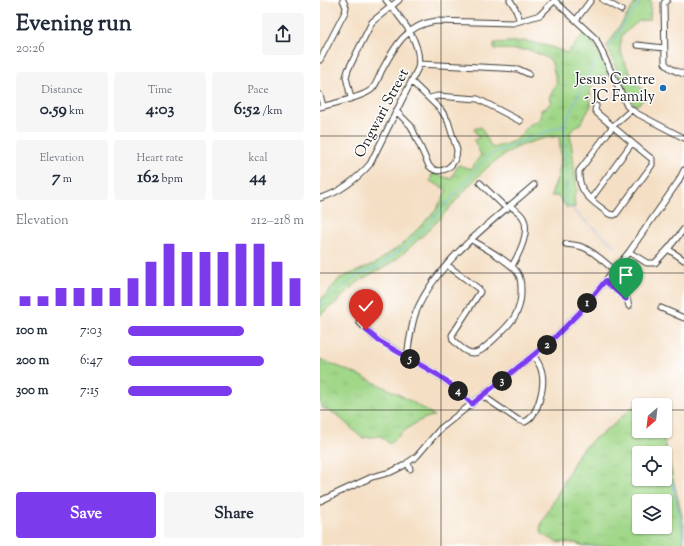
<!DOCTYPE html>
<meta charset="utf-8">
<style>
:root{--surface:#fff;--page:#f6f6f7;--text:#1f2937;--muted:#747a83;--accent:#7c3aed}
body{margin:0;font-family:"Sorts Mill Goudy",serif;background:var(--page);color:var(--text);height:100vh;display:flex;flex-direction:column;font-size:15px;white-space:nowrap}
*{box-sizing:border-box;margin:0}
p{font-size:13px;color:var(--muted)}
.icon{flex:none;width:22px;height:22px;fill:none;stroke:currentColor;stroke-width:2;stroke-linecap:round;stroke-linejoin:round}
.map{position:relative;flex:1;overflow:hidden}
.drawer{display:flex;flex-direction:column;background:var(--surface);width:320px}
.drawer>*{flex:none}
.needle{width:26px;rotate:208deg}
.buttons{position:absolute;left:312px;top:398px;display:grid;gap:8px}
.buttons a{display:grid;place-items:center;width:40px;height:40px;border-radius:4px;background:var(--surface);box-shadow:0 1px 3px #0004;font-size:20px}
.pin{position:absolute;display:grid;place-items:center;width:34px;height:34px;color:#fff;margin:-41px -17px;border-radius:50% 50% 50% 0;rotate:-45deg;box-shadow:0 0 4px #0007}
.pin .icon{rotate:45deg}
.km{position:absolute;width:20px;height:20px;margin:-10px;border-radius:50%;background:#222;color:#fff;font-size:11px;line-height:20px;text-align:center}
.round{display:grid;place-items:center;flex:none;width:42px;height:42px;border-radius:4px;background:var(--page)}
.overview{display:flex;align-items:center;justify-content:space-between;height:68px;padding:0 16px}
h1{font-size:22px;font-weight:700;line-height:30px}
.metrics{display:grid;grid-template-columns:repeat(3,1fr);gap:6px;height:68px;padding:4px 16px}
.metrics div{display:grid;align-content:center;border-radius:4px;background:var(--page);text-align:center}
.metrics b{font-size:17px;font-weight:700}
.metrics small{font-size:11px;font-weight:400}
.metrics p{font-size:11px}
.chart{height:112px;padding:8px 16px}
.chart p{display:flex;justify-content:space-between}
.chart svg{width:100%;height:72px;margin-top:4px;stroke:var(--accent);stroke-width:6}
.cta{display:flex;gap:8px;margin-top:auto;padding:8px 16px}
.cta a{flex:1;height:46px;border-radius:4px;background:var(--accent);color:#fff;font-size:16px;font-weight:700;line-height:46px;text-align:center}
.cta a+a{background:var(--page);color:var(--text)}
ul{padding:0 16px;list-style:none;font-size:13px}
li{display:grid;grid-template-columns:64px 48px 1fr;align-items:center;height:30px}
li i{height:10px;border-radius:5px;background:var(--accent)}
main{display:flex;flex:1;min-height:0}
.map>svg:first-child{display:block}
.grass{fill:url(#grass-tufts);stroke:#5e7a52;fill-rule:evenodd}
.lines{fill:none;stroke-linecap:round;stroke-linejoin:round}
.stream{stroke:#86b6f2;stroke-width:1}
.minor-casing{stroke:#3c3935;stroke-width:7}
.minor{stroke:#fff;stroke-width:5}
.route-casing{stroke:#fff;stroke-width:8}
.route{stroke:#7c3aed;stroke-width:5}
.grid{fill:none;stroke:#1c1c1c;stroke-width:1;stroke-opacity:0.55}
.poi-dot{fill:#1f6fb2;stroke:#fff;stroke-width:1.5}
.labels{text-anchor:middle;stroke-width:3;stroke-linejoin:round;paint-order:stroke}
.poi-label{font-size:15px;fill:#1c1c1c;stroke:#fff;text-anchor:end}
.street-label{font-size:15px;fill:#1c1c1c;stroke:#fff}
</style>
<main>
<section class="drawer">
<div class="overview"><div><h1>Evening run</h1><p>20:26</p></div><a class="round"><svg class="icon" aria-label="share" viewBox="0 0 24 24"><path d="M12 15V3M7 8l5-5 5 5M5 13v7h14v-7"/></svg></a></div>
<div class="metrics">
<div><p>Distance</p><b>0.59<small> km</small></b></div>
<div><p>Time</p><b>4:03</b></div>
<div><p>Pace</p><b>6:52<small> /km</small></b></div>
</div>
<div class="metrics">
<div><p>Elevation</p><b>7<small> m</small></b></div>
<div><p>Heart rate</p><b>162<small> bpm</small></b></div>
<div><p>kcal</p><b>44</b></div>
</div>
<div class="chart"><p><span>Elevation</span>212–218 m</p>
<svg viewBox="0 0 160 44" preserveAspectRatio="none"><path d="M5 44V38M15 44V38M25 44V33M35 44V33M45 44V33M55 44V33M65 44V27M75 44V17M85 44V6M95 44V11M105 44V11M115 44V11M125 44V6M135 44V6M145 44V17M155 44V27"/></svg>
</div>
<ul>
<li><b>100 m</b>7:03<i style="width:66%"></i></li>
<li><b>200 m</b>6:47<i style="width:77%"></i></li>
<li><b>300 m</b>7:15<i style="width:59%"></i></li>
</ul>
<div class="cta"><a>Save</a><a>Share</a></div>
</section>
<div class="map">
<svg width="364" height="546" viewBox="0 0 364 546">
<defs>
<pattern id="grass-tufts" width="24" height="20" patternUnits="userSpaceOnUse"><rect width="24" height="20" fill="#a1d789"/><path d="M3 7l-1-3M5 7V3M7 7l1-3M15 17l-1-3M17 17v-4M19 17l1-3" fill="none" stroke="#8ab876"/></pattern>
</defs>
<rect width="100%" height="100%" fill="#fff"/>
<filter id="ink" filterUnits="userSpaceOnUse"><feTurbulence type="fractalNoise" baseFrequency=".025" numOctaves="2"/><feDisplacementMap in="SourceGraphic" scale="8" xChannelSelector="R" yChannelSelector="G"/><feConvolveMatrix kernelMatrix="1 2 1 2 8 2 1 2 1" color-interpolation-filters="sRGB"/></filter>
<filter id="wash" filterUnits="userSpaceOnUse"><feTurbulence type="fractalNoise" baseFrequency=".012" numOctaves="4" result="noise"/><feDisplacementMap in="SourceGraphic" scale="16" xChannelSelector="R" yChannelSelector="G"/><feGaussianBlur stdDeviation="0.9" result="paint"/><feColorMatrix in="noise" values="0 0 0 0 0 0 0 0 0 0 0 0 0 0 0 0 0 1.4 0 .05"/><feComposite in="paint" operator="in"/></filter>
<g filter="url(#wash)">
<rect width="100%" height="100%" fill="#f4dfc4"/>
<path class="grass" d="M316,0H331L330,20L319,21L302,35L300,49L305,63L315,83L329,95L316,106L307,96L287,46L315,3Z
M265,33L273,42L289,73L274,80L270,91L271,106L261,123L250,132L257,191L254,197L255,207L247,208L238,196H231C233,188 237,180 239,171C242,160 240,147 239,136C166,144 147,197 99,239C90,247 81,256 71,263C60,270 47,275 37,283C31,288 25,294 19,300C13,305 6,310 0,315V300L7,294L19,279L56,263L85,242L116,210L127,190L110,181L112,173L131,179L138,165L151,169L161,155L154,140L159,138L154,129L161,127L172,148C190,143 199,142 208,125L217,122L221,118V110L226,108L232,101L229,98L237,83L231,60L210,50L174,49V43L207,41L231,47L247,53Z
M0,359C40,375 79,392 115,416C99,417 80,434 70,444L60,436L42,438L17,415L3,408L0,404Z
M319,406V431H342V432L364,525V546H264L255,543L237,542L222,534L220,528L221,525L259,453L274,439L291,427L312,407ZM319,453H345V479H319ZM319,501H345V527H319Z"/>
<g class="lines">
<path class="stream" d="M289,47C296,40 299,31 304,23C309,15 317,9 320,0
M280,60L271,69L244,125L247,182L244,199L257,214L296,247
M0,305L30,280L36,276L59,266L87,245L107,226L165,159L177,151L244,125
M352,481L364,539"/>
</g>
</g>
<g filter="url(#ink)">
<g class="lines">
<defs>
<path id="minor" d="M190,0L195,8L200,21
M234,0L276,39L307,106L316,113L364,138
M283,0L301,10
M347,0L344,3L345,63C349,69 357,72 364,74
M256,20L271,0
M317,45L344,48
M0,60L25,12L26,7L23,0
M99,64L198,69L209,74
M0,95L3,106
M31,98L26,77L28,70L52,22L79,0
M110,98L117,96L158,99L200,121
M276,106L275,110L277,113C295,128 313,144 332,159V165L296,214L294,215L289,214C273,201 258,194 259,171L293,126L311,110
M0,107C12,104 44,97 52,89C57,84 59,76 62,70C75,46 86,25 116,21L193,23L220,15L235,0
M77,112L91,126L109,166C121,178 137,165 137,150L128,121L121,110L92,82
M160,183L187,209
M0,198C18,194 38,178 50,164L98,68C103,43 81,18 66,0
M271,199L312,143
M190,206C194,209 199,212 202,216C212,230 199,254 192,266
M246,244C251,245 257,245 262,247C274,251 284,262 294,270
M348,249L364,260
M309,252L327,263H335L348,249L364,229
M127,265L159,289L160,292L132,335L133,340C138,345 145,353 153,353C161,353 167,345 173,340C190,324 202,314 201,289C201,284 201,278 198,274C193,263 163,247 152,240
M285,281L307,299L309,306
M341,308L364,318
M39,322L55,338L118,375L140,392L152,404
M87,357C89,342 91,326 96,312C117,261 174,220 214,185
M163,396L198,420L205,422C218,416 225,386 222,373C221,366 217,361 214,356
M88,462L90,469
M0,501L52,477L71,472L83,466L97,456L120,429L232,340L259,313L294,270L309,252L358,182L364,170"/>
</defs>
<use href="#minor" class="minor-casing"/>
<use href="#minor" class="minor"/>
</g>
</g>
<g class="lines" filter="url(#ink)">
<defs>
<path id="route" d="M46,330L59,341L118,375L129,383L152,404L232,340L259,313L285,281L306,299"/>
</defs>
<use href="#route" class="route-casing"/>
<use href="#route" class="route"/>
</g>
<path class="grid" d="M121,0V546M243,0V546M0,136H364M0,273H364M0,410H319M345,410H364"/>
<circle class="poi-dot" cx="343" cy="88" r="4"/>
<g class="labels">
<g class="poi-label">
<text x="335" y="84">Jesus Centre<tspan x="335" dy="17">- JC Family</tspan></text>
</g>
<g class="street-label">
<text transform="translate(61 113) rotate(-62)" y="5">Ongwari Street</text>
</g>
</g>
</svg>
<div class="buttons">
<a><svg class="needle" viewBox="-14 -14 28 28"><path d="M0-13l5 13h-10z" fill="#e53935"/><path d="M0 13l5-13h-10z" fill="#747a83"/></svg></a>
<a><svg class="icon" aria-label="locate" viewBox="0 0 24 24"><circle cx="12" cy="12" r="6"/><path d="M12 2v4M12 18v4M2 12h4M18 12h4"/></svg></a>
<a><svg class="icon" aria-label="layers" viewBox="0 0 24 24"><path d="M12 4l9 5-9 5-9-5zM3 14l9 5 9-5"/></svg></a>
</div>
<div class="pin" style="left:306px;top:299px;background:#1e9e55"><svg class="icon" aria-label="arrive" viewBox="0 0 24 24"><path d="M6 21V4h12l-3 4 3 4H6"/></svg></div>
<div class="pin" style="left:46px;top:330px;background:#d93025"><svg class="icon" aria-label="check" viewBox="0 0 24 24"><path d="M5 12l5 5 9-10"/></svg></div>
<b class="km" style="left:267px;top:303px">1</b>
<b class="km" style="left:227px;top:345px">2</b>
<b class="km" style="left:182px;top:381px">3</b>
<b class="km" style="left:138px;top:391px">4</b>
<b class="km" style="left:90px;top:359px">5</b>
</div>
</main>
